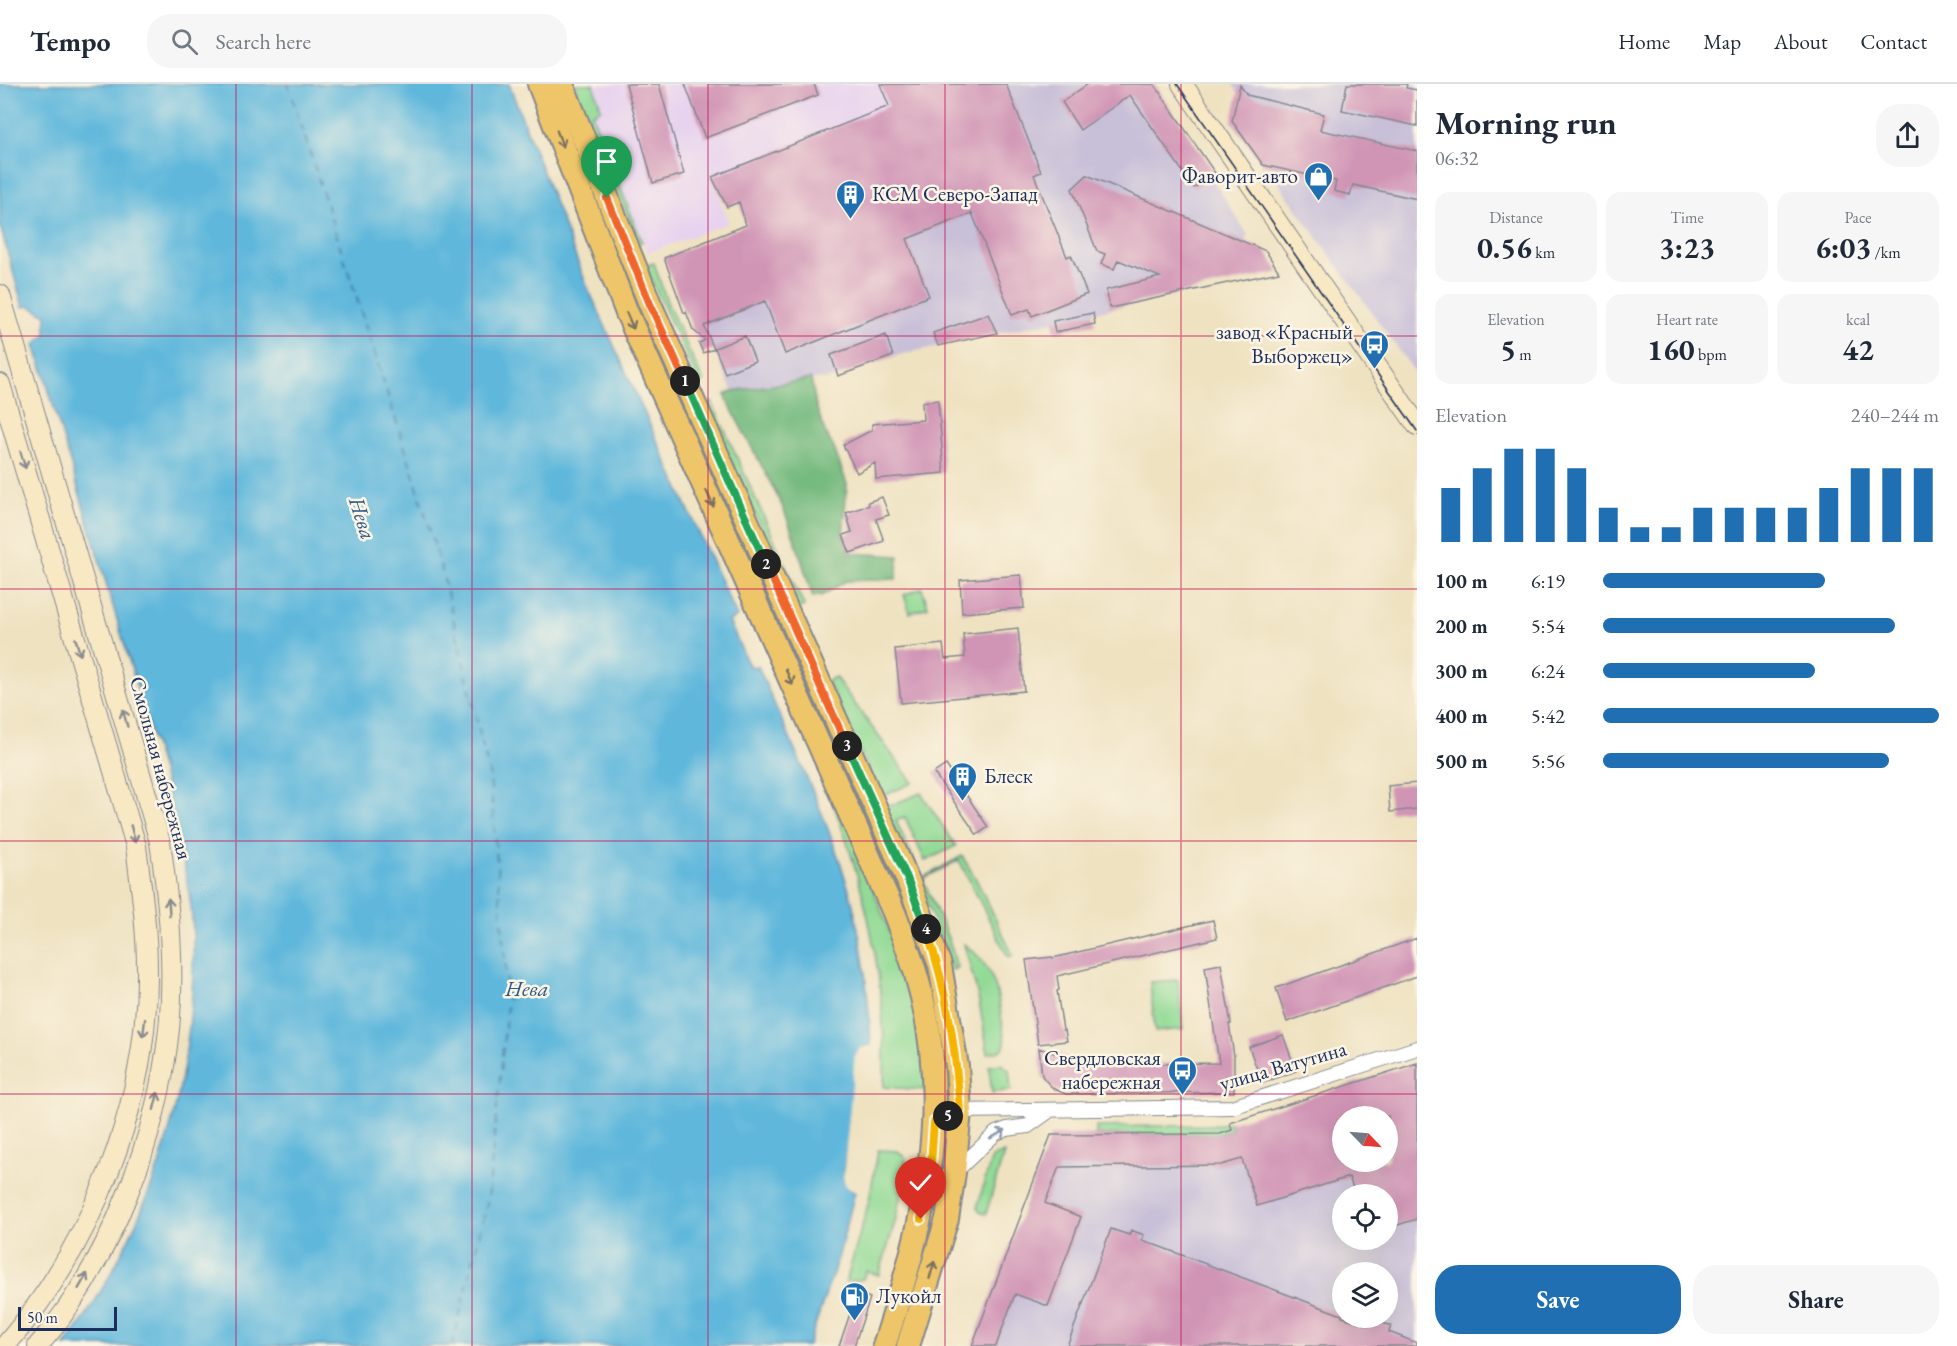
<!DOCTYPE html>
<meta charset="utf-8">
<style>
:root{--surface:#fff;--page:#f6f6f7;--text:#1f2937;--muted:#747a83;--line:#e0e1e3;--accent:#1f6fb2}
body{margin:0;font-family:"EB Garamond",serif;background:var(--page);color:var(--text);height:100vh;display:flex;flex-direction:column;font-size:22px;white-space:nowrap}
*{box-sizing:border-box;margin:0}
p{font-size:20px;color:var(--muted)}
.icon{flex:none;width:33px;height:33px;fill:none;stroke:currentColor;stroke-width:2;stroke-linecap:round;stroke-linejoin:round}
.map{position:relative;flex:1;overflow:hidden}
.drawer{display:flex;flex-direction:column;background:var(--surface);width:540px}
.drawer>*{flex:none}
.needle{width:39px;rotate:115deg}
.fabs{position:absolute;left:1332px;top:1022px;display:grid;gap:12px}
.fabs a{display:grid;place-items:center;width:66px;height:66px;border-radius:50%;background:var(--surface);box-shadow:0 6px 24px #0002;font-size:30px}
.scale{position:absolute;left:18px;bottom:15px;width:99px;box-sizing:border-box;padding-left:6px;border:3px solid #1b2f5e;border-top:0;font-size:16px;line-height:21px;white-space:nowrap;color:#1b2f5e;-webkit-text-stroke:4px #fcf5e5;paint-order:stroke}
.pin{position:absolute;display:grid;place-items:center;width:51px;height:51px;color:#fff;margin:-62px -26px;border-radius:50% 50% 50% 0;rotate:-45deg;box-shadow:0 0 6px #0007}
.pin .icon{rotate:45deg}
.km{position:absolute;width:30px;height:30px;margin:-15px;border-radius:50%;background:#222;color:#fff;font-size:16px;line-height:30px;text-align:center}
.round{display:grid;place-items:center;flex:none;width:63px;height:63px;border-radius:24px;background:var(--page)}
.summary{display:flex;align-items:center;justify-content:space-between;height:102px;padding:0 18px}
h1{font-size:33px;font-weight:700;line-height:45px}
.metrics{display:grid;grid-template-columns:repeat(3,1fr);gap:9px;height:102px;padding:6px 18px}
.metrics div{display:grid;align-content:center;border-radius:15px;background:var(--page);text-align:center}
.metrics b{font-size:30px;font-weight:700}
.metrics small{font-size:16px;font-weight:400}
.metrics p{font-size:16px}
.chart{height:168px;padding:12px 18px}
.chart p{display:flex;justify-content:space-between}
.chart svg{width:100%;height:108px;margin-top:6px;stroke:var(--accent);stroke-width:6}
.button{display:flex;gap:12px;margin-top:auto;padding:12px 18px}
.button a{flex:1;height:69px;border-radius:24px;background:var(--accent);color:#fff;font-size:24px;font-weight:700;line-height:69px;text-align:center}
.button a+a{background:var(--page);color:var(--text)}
ul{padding:0 18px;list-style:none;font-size:20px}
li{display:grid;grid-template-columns:96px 72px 1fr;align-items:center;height:45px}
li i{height:15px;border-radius:8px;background:var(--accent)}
header{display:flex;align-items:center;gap:36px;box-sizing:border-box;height:84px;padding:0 30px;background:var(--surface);border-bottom:2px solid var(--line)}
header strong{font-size:28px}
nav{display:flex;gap:33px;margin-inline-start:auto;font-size:21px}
.search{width:420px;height:54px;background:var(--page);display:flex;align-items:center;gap:15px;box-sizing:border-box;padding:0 21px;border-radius:24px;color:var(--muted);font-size:22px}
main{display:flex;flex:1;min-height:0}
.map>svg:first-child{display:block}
.built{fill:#e7d2ef}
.industrial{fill:#c8bfd8;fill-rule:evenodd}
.green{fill:#92da95;stroke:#56847a;stroke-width:1.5}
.forest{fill:#75ba7e;stroke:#48746e;stroke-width:1.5}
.water{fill:#5fb7dc;stroke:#3d739d;stroke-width:1.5}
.pier{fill:#efe2c1}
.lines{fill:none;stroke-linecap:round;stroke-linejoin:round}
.ferry{stroke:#2f5884;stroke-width:1.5;stroke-dasharray:8 6;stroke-linecap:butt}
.building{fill:#d094b5;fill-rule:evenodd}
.minor-casing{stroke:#858890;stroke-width:16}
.secondary-casing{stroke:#858890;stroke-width:22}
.primary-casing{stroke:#858890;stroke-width:26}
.minor{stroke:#fff;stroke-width:14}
.secondary{stroke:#f8e8c3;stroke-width:20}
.primary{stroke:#eec569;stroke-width:22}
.tram{stroke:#1b2f5e;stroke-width:1.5}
.oneway{stroke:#7a7263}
.oneway2{stroke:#8a8c90}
.oneway3{stroke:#8d97ae}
.split-1-casing{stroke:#fff;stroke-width:12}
.split-2-casing{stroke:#fff;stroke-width:12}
.split-3-casing{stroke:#fff;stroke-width:12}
.split-4-casing{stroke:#fff;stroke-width:12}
.split-5-casing{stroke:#fff;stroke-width:12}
.split-6-casing{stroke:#fff;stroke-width:12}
.split-1{stroke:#f0652b;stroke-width:8}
.split-2{stroke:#22a559;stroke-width:8}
.split-3{stroke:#f0652b;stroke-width:8}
.split-4{stroke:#22a559;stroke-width:8}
.split-5{stroke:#f5b400;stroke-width:8}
.split-6{stroke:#f5b400;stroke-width:8}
.grid{fill:none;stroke:#c2185b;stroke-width:1.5;stroke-opacity:0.55}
.labels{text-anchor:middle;stroke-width:5;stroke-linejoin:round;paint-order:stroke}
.poi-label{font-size:21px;fill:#1b2f5e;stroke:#fcf5e5;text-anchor:end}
.street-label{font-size:21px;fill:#1b2f5e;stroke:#fcf5e5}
.water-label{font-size:22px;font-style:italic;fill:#2f5884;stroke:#fcf5e5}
</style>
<header>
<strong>Tempo</strong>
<div class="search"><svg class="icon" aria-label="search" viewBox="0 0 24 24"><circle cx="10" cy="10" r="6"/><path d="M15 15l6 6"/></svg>Search here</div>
<nav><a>Home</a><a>Map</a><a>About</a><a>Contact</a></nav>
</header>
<main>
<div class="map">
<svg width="1417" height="1262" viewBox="0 0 1417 1262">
<rect width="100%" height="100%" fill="#fcf5e5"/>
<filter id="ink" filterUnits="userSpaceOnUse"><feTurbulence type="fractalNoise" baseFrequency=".0167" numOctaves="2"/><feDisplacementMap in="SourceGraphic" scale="12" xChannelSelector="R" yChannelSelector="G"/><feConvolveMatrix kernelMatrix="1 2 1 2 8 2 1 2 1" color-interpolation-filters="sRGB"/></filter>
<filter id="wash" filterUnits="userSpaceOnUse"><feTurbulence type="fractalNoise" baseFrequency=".008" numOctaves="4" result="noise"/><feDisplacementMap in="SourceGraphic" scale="24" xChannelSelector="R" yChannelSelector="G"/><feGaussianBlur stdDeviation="1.35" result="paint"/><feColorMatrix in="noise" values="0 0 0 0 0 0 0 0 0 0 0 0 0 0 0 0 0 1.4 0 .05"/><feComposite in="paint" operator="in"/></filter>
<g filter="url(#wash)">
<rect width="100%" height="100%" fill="#efe2c1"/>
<path class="built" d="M593,0H880L889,22L712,93L729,139L648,169L592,30L601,25Z"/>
<path class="industrial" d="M880,0H1154L1215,89L1210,92L1248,151L1245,158L1266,167L1279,188L898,271L826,296L811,295L733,307L725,292L714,265L703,269L686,229H684L664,174L746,141L739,118L727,123L712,93L889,23Z
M1232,0H1417V291L1278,99L1271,83L1263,81L1232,37L1239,9Z
M1417,979V1262H972L1051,1051L1220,1050L1232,1046L1230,1039ZM1342,1032H1388V1077H1342ZM1342,1110H1388V1155H1342ZM1342,1188H1388V1233H1342Z"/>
<path class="green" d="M574,0H593L601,25L592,30L642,158L639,159Z
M654,179L667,218L703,297L700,302L645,182Z
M712,318L804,522L798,525L706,321Z
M922,504L928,523L910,529L904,511Z
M835,593L913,699L887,710H880L827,597Z
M921,709L956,762L925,777L905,733L896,737L916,781L911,783L884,724Z
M839,717L914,911L926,1006L884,1003C887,906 869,811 833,720Z
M962,772L976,795L1013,871L1008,873L959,776L923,795L950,859L957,884L952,886L919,797L920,795Z
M964,860C1000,885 999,919 1005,959C1004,968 996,968 988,969L978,912Z
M1178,896L1183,945L1155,948L1150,898Z
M1001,980L1009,986L1011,1006L992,1009L989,982Z
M1230,1039L1232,1046L1220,1050L1096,1051V1043L1220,1041Z
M878,1066L898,1067L905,1074L907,1080L895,1138L879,1191L866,1187L863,1195L846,1198L869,1117Z
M1004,1069L986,1130L980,1128L977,1124L990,1079L993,1073Z"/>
<path class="forest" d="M811,295L816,322L825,348L834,364L847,400L843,451L850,469L899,472L896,495L846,497L823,511L813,513C803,483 795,451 782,422C764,383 742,349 725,311L733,307Z"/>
<path class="water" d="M0,0H509L587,202L737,533L729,537L748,580L755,584L758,582C789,655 825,727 848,803C863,854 868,908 871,961L865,962L857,967L843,1094L849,1106L855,1108L839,1171L808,1262H65C138,1161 182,1045 191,921C194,886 195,851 190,816C184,773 173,730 162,687L35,260L46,251V231L30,222L23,223L0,142Z"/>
<path class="pier" d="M871,961V964L862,966L858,972L846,1094L848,1100L856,1105L855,1108L846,1102L843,1094L855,971L860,964Z"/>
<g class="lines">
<path class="ferry" d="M288,0L411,383L442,487L490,693L508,912L488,1115L452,1262"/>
</g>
<g id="blocks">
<path class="building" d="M626,0H659L684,90L653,99Z
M685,0H814L818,11L705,54Z
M880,0H1006L1041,88L1034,91L1067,173L1071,171L1087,210L1032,232L1029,225L1012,231L972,129L907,155L929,212L785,270L765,217L704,242L714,265L703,269L699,259L705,256L693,246L686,228L684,229L664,174L746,141L739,118L727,123L712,93L889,22Z
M1088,0H1154L1215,89L1194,104L1130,11L1080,46L1062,18Z
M1347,0H1407L1406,4L1417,6V42L1342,26Z
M1240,1L1247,11L1324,30L1320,46L1417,67V115L1353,101L1350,111L1334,107L1336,97L1263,81L1232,37Z
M1087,91L1266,167L1279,188L1110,224L1106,206L1160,193L1118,176L1114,185L1101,180L1105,170L1097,167L1072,105Z
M1093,229L1095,240L1055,248L1053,237Z
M988,230L997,249L938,262L933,249Z
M886,251L893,272L838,292L831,271Z
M745,252L755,277L725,289L715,264Z
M938,316L944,389L876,395L875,379L857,389L843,361L872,346V340L923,336L922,318Z
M882,413L889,431L876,435L884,457L850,469L843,451L852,448L846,429L869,421L868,418Z
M1021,491L1024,524L962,529L960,496Z
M1018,544L1024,607L901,619L895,565L943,560L945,575L965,573L963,550Z
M946,681L988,743L977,751L934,689Z
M1417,699V725L1390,728L1388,702Z
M1213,836L1217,854L1057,892L1059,906L1057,907L1063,946H1065L1067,957L1038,960L1026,876L1052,873L1053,874Z
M1417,854V892L1287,938L1276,904Z
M1221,880L1231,940H1229L1234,972V1008L1066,1010L1054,1005L1046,997L1042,992L1039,964L1072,975L1074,981L1219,979L1205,883Z
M1283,951L1296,987L1262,999L1249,963Z
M1417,979V1135L1388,1144V1110H1355L1349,1093L1257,1122L1242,1075L1221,1081L1059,1083L1045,1119L1081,1133L1048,1222L1015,1210L996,1262H972L1051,1051L1220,1050L1232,1046L1230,1039ZM1342,1032H1388V1077H1342Z
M1111,1145L1129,1151L1131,1146L1144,1151L1142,1156L1342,1231V1233L1368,1241L1370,1234L1391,1242L1389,1248L1417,1259V1262H1067Z
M857,1209L870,1214L854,1262H839Z"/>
</g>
</g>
<g filter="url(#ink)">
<use href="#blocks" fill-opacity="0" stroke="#858890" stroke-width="1.5"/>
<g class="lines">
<defs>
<path id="minor" d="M934,1038L960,1027L1232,1023L1417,964
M954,1089L996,1049L1007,1045L1028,1042L1049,1027"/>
<path id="secondary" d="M1182,0L1417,341
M0,211L160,758C169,820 175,882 169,945C158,1053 110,1179 38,1262
M0,300L136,762C141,803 147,843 147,885C149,1019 92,1161 5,1262"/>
<path id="primary" d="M539,0L627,229L895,831C902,850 909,868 915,887C955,1020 925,1135 884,1262
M562,0L650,220L907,794L940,881L957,982L960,1027L954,1089L947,1135L908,1262"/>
</defs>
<use href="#minor" class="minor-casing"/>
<use href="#secondary" class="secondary-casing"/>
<use href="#primary" class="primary-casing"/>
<use href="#minor" class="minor"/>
<use href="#secondary" class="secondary"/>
<use href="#primary" class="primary"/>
<path class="tram" d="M1177,0L1417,347"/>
</g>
<defs><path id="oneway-shaft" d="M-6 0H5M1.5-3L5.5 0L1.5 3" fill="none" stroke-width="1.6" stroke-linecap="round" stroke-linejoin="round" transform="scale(1.5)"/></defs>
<g class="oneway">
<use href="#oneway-shaft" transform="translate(560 55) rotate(69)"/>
<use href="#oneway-shaft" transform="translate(630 237) rotate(66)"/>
<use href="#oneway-shaft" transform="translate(710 415) rotate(66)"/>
<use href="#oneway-shaft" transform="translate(789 593) rotate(66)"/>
<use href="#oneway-shaft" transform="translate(932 1186) rotate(-74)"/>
</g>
<g class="oneway2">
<use href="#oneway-shaft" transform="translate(23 376) rotate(73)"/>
<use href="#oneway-shaft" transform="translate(78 563) rotate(73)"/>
<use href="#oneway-shaft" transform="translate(125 634) rotate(-106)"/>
<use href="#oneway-shaft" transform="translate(133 750) rotate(75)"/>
<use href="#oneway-shaft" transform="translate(169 823) rotate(-94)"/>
<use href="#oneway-shaft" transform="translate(144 944) rotate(97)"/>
<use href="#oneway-shaft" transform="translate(156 1017) rotate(-76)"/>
<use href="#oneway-shaft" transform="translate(83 1197) rotate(-60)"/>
</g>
<use class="oneway3" href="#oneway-shaft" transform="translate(998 1050) rotate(-30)"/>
</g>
<g class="lines" filter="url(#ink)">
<defs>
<path id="split-1" d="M607,114L650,220L685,297"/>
<path id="split-2" d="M685,297L766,480"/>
<path id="split-3" d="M766,480L847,662"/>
<path id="split-4" d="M847,662L907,794L926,845"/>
<path id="split-5" d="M926,845C947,903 956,965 960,1027L948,1032"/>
<path id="split-6" d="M921,1135L931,1080L934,1038L948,1032"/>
</defs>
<use href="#split-1" class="split-1-casing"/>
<use href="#split-2" class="split-2-casing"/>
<use href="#split-3" class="split-3-casing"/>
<use href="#split-4" class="split-4-casing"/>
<use href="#split-5" class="split-5-casing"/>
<use href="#split-6" class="split-6-casing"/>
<use href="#split-1" class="split-1"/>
<use href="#split-2" class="split-2"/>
<use href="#split-3" class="split-3"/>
<use href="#split-4" class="split-4"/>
<use href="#split-5" class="split-5"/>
<use href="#split-6" class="split-6"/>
</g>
<path class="grid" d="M236,0V1262M472,0V1262M708,0V1262M945,0V1262M1181,0V1262M0,252H1417M0,505H1417M0,757H1417M0,1010H1417"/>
<defs>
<symbol id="shop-pin" viewBox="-11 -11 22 30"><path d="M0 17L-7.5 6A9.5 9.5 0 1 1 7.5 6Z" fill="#1f6fb2" stroke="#fcf5e5"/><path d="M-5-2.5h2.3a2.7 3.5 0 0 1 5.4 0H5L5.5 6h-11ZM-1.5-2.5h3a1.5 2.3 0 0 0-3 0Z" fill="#fff"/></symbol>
<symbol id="building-pin" viewBox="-11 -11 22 30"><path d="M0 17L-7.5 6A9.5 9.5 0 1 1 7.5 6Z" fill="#1f6fb2" stroke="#fcf5e5"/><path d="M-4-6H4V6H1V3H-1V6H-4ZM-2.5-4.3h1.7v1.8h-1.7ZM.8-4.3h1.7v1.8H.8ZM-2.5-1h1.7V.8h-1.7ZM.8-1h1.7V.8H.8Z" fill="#fff"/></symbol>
<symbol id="bus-pin" viewBox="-11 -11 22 30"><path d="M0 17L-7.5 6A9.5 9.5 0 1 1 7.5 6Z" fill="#1f6fb2" stroke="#fcf5e5"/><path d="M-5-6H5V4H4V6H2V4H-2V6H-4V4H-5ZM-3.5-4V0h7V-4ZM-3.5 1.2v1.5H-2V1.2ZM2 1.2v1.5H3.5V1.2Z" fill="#fff"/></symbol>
<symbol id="fuel-pin" viewBox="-11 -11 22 30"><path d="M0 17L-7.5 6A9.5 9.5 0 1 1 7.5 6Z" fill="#1f6fb2" stroke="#fcf5e5"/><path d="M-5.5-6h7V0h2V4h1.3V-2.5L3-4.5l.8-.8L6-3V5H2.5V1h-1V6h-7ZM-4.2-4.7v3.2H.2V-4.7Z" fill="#fff"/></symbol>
</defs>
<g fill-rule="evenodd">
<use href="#shop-pin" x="1302" y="76" width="33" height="45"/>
<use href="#building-pin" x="834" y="94" width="33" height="45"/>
<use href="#bus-pin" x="1358" y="244" width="33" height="45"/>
<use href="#building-pin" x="946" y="676" width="33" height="45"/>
<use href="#bus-pin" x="1166" y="970" width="33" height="45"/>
<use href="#fuel-pin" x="838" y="1196" width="33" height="45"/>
</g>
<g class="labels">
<g class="poi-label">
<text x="1298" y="99">Фаворит-авто</text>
<text x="872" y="117" text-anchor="start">КСМ Северо-Запад</text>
<text x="1353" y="255">завод «Красный<tspan x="1353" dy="24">Выборжец»</tspan></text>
<text x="984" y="699" text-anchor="start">Блеск</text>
<text x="1161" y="981">Свердловская<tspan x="1161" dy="24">набережная</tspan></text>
<text x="876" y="1219" text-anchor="start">Лукойл</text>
</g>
<g class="street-label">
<text transform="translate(161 684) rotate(75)" y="7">Смольная набережная</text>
<text transform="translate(1283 982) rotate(-16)" y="7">улица Ватутина</text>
</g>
<g class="water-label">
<text transform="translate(363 434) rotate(72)" y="8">Нева</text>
<text x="527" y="912">Нева</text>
</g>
</g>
</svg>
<div class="fabs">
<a><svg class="needle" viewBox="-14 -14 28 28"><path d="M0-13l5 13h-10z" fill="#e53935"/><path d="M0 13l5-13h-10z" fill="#747a83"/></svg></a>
<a><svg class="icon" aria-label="locate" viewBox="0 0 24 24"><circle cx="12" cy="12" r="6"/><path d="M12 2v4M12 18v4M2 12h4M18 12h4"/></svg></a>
<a><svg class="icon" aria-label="layers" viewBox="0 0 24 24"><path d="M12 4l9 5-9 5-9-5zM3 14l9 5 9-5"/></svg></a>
</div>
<div class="scale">50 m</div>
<div class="pin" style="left:607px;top:114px;background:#1e9e55"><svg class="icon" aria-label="arrive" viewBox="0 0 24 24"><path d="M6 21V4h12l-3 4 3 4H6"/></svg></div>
<div class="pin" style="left:921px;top:1135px;background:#d93025"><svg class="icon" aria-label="check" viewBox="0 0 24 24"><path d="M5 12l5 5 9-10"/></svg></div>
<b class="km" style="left:685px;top:297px">1</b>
<b class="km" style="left:766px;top:480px">2</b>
<b class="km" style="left:847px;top:662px">3</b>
<b class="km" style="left:926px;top:845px">4</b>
<b class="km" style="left:948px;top:1032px">5</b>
</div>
<section class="drawer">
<div class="summary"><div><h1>Morning run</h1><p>06:32</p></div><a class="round"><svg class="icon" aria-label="share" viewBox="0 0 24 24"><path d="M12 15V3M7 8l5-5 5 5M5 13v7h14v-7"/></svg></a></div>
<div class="metrics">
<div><p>Distance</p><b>0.56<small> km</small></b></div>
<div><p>Time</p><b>3:23</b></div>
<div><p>Pace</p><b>6:03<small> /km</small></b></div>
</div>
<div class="metrics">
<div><p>Elevation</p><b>5<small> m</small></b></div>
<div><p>Heart rate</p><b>160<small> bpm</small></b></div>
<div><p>kcal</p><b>42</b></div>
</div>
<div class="chart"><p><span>Elevation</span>240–244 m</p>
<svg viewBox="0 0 160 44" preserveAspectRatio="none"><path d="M5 44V22M15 44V14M25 44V6M35 44V6M45 44V14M55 44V30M65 44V38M75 44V38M85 44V30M95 44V30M105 44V30M115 44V30M125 44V22M135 44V14M145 44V14M155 44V14"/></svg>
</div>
<ul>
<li><b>100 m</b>6:19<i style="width:66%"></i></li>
<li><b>200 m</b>5:54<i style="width:87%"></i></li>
<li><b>300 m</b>6:24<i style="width:63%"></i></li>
<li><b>400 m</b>5:42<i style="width:100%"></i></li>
<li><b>500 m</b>5:56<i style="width:85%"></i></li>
</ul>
<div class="button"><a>Save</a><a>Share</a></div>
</section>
</main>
